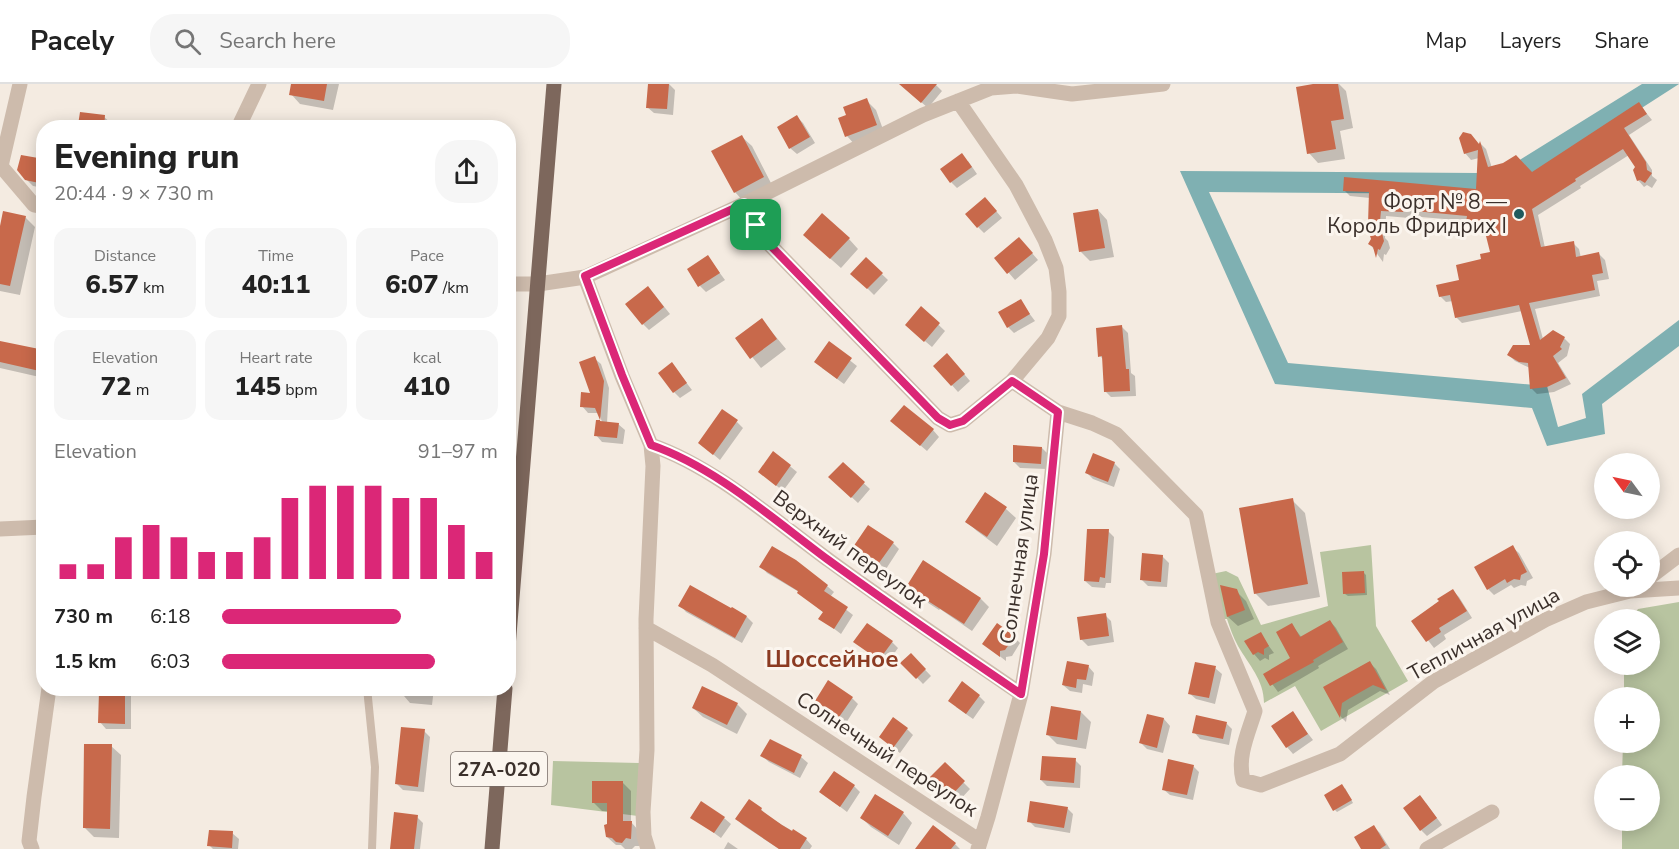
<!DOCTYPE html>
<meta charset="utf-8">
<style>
:root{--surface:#fff;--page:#f6f6f6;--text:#222;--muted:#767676;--line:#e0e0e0;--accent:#db2777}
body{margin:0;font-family:"Nunito Sans",sans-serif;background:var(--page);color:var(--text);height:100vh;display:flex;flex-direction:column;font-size:22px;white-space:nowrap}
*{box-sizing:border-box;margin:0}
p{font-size:20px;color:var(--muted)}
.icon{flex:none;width:33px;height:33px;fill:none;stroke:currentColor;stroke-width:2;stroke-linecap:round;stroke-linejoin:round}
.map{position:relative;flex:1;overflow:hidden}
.sheet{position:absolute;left:36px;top:36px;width:480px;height:576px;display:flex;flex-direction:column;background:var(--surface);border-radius:24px;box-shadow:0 3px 15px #0003}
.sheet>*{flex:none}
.needle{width:39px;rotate:303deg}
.tools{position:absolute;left:1594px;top:369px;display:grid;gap:12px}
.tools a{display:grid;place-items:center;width:66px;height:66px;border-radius:50%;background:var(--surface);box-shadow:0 3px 15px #0003;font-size:30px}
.pin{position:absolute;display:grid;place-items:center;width:51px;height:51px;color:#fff;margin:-26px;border-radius:12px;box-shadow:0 3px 9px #0006}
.round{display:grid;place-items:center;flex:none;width:63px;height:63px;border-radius:24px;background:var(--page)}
.head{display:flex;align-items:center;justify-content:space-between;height:102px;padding:0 18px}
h1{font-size:33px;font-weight:800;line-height:45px}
.metrics{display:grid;grid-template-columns:repeat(3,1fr);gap:9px;height:102px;padding:6px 18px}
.metrics div{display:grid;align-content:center;border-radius:15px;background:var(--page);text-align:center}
.metrics b{font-size:26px;font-weight:800}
.metrics small{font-size:16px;font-weight:400}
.metrics p{font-size:16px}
.chart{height:168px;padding:12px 18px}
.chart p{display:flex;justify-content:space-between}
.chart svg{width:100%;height:108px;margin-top:6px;stroke:var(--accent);stroke-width:6}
ul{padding:0 18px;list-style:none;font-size:20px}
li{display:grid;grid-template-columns:96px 72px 1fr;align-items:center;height:45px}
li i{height:15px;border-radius:8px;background:var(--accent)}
header{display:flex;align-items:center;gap:36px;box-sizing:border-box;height:84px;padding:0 30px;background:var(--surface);border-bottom:2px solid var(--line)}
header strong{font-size:28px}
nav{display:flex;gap:33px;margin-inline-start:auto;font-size:21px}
.search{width:420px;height:54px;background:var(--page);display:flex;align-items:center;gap:15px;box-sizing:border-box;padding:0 21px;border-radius:24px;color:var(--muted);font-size:22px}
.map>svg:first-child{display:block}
.green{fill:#b8c4a0}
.water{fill:#7fb0b2}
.shadow{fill:#0003}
.building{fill:#c8694b}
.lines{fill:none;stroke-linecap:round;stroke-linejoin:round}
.service{stroke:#cdbbac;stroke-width:8}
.minor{stroke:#cdbbac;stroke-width:15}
.primary{stroke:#7d675c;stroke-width:15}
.route-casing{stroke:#fff;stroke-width:12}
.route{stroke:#db2777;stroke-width:8}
.poi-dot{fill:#1f5a5e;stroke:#fbf5ee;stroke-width:2}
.labels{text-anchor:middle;stroke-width:6;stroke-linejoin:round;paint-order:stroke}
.shield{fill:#fbf5ee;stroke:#756b66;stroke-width:1.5}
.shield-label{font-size:20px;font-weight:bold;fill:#3b302b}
.poi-label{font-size:21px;fill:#3b302b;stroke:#fbf5ee;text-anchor:end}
.street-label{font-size:21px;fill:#3b302b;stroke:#fbf5ee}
.quarter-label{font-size:24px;font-weight:bold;fill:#8c3b22;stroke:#fbf5ee}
</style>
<header>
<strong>Pacely</strong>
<div class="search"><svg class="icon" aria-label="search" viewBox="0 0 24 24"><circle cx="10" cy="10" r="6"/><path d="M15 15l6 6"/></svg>Search here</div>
<nav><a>Map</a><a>Layers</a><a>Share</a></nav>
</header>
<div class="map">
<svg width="1679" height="765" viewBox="0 0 1679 765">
<rect width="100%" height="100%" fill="#f4ebe1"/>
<path class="green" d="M1371,461L1376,542L1408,597L1321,647L1295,602L1264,619C1264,596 1249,581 1238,562C1233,553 1230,544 1227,535H1220L1207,491L1226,487L1238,493L1261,541L1328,522L1320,468Z
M1679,518V765H1622V737L1650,736V692L1622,691L1623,659L1650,658V614L1624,613V581L1650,580V536L1631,535L1638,525Z
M553,677L639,679L638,732L551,721Z"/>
<path class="water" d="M1642,0H1679L1528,97L1518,77Z
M1180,87L1477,89L1479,110L1209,108L1288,279L1547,302L1558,343L1586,334L1582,310L1679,236V262L1602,320L1605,350L1547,362L1532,324L1275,300Z"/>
<path class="shadow" d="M293,0H339L333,26L300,20L291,10Z
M649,0H669L675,6L673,31L654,29L647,23Z
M909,0H935L942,7L928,24L912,10Z
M1322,0H1339L1346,7L1353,44L1340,47L1345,75L1318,79L1309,69Z
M866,16L876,26L885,51L856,62L847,52L848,32Z
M1639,20L1652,36L1629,51L1652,86V92L1657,96L1652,104L1647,101L1644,103L1638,96L1636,83L1629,71L1580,102L1581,104L1538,131L1545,164L1573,159L1579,165L1581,174L1599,170L1605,176L1609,195L1597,197L1600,212L1535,225L1543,255L1564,254L1570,260L1567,272L1558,279L1571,300L1554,308L1537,310L1531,304L1530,284L1515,277L1509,271L1532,263L1522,227L1462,239L1456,233L1453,217L1446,218L1440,212L1461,197L1491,169L1486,145L1474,144L1468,137L1409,132V134L1386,132L1385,154L1388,157L1390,164L1386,171L1384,170L1383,178L1370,160L1372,155L1370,114L1350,112L1344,106L1478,107L1479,74L1471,76L1465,69L1480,59L1486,65L1492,84L1532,89Z
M104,33L111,39L110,44H83L80,41Z
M797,33L803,39L815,59L797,70L790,64Z
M742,53L752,62L773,103L744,118L735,108Z
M44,77V104L33,102L26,95Z
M968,77L977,90L957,104L951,98Z
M508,79L514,84L511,109H508Z
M991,121L1002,134L984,149L978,143Z
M1098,126L1107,136L1114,173L1090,177L1081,168Z
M25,133L35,143L20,211L0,207V148Z
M849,155L858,165L841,184L815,161Z
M1025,161L1038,176L1015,196L996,174Z
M708,173L725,196L706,208L700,202Z
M866,175L888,196L874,211L853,190Z
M654,210L670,230L649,246L643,240Z
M1020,217L1035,237L1014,249L1008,243Z
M921,224L945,247L932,263L913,247Z
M762,236L786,265L761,284L737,254Z
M1122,243L1128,249L1131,289L1135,292L1136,312L1111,313L1105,307L1104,276L1100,272Z
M0,258L44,268V294L0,284Z
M829,260L857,282L844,300L822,284Z
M594,274L601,280L609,304L607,339L618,340L625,346L623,360L602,358L596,351L602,338L599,329H588L582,322L592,310Z
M953,277L970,297L958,308L935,282Z
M672,280L692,306L680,314L674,308Z
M737,338L743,344L720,376L700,359Z
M899,343L933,346L939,353L927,367Z
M1042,364L1048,370L1047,385L1020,384L1014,378Z
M774,369L797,388L783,407L760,388Z
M1114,379L1120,385L1114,403L1093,395L1087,389Z
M843,380L870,405L858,419L830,393Z
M986,410L1006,425L1016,434L997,462L977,447L967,438Z
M1292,416L1305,429L1320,513L1268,522L1255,509Z
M1108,447L1114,453L1111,499H1106L1105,504L1092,503L1085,497Z
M893,459L899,465L886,485L855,462Z
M1512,463L1519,469L1533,494L1527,497L1526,502L1521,501L1514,504L1511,501L1494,511L1488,505Z
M1162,472L1169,479L1167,503L1148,502L1141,495Z
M795,477L827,502L834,508L830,513L853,531L841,550L820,534L824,529L799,508L767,489L761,482Z
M924,478L981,515L989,523L972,547L940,525L939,526L916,511L908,503Z
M1363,488L1366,491L1367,511L1348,512L1345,510Z
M1222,503L1236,507L1246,517L1254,535L1238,542L1228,533Z
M1453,507L1459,513L1472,534L1444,551L1446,555L1434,564L1413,537Z
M680,521L747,533L753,539L742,559L686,528Z
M1105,531L1111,537L1114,558L1088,562L1081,555Z
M1330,537L1336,544L1348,565L1318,582L1319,584L1278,608L1265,590L1292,575V541L1302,554Z
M1260,550L1274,569L1269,571V576L1265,574L1260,577L1254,570Z
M1014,553L1020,559L1012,572L1006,573V577L984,560Z
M855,558H892L898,564L886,581Z
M911,571L931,592L923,600L903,579Z
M1369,578L1376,585L1390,611L1380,607L1348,626L1346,638L1341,633L1325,604Z
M1088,582L1094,589L1092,602L1083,600L1082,609L1070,607L1063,601Z
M1215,584L1222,590L1215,620L1196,615L1189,609Z
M100,604H131V645H106L100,638Z
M404,604H434L432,621L410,619L404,612Z
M979,612L985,618L973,635L956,623Z
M852,614L858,620L846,639L817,617Z
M737,620L747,630L737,650L703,633L693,624Z
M1081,628L1091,638L1086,665L1057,660L1048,651Z
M1292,629L1313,656L1293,670L1287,663Z
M1148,631L1164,635L1170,642L1163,669L1147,665L1141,659Z
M1226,639L1232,645L1229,661L1200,655L1194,648Z
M907,645L913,651L900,669L887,659Z
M424,647L430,653L424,708L403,706L397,700Z
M770,657L801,673L808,679L800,694L769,678L762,672Z
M111,662L121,671L119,754L94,753L85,744Z
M1075,676L1081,682L1080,704L1047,702L1041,696Z
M945,680L970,705L957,719L931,694Z
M1193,682L1199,688L1193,716L1170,711L1163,705Z
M623,699L631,707V738L639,747V762H635L632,765H625L621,761H616L607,753L609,727H602L594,719Z
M854,702L860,708L847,728L821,708Z
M1345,704L1353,719L1337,728L1335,726Z
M750,717L761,725L767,732L806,755L812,762L810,765H779L743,741L737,735Z
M1426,719L1442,741L1427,752L1421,746Z
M1067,724L1073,730L1070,749L1035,743L1029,737Z
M903,729L912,739L899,761L871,743L862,734Z
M417,733L423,739L420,765H392Z
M692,733L724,734L731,740L721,754Z
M1374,743L1380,749L1390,765H1363Z
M232,749L239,755L238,765H213L209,761Z
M728,758L738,765H724Z
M955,760L960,765H917Z"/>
<path class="building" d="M291,0H327L324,17L289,11Z
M648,0H669L667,25L646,24Z
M899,0H937L921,19Z
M1313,0H1338L1344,35L1331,37L1336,65L1307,70L1296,3Z
M867,14L877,41L845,53L838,34L846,31L843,23Z
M1639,18L1647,30L1624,44L1646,78L1647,86L1652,89L1645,99L1640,96L1637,97L1633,86L1635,83L1623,65L1575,95L1576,97L1532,125L1541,163L1574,157L1576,173L1599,168L1603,189L1592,191L1595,206L1529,219L1540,256L1553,246L1565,253L1560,263L1562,265L1553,272L1566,294L1547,303L1530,305L1528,279L1519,278L1507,271L1513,261H1530L1519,221L1455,234L1450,211L1439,213L1436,201L1459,196L1456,181L1481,175L1480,170L1490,168L1483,140L1466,138L1467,132L1404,126L1403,128L1381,127L1379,147L1382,149L1384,157L1380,166L1378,165L1376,174L1373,163L1368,160L1371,155L1366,139L1368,140L1369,108L1343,107L1344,93L1476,105L1478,66L1464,70L1459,54L1463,48L1471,50L1479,60L1480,57L1488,83L1503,79L1516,71L1532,88Z
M80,28L105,31L104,44L78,41Z
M797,31L810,53L789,65L777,43Z
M742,51L764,93L734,109L711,67Z
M962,69L972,83L950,99L940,85Z
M21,71L44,75V100L25,96L17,86Z
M985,113L997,127L977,144L965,130Z
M1098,125L1105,164L1079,168L1073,129Z
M3,127L26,132L10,202L0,200V142Z
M822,129L850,154L830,175L803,151Z
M1019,153L1033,169L1007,190L994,174Z
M708,171L720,189L698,203L687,185Z
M866,173L883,189L867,205L850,190Z
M648,202L664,223L642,241L625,220Z
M1021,215L1030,230L1007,244L998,228Z
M921,222L940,239L924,258L905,241Z
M762,234L777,255L750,275L735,254Z
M1122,241L1126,285H1129L1130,307L1104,308L1102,272L1098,273L1096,244Z
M0,257L44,266V288L0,278Z
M829,257L852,274L837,295L814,278Z
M947,269L965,290L951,302L933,282Z
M595,272L604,297L600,337L619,339L617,354L594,352L596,336H600L595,324L580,323L581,308L590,309L579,278Z
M672,278L687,299L673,309L658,289Z
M904,321L934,345L920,362L890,337Z
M722,325L738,336L713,371L698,359Z
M1013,361L1042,363L1041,380L1013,378Z
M773,367L791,381L776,402L758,388Z
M1093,369L1115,378L1108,398L1085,389Z
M843,378L865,398L851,414L828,393Z
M985,408L1007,423L987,453L965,438Z
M1293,414L1308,500L1254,510L1239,424Z
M868,441L894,458L879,479L853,463Z
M1087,445H1109L1105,494L1100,493L1099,498L1084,497Z
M1513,461L1527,488L1521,491L1520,496L1514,495L1507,499L1505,495L1487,506L1474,483Z
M772,462L796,476L828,501L824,507L848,523L834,545L818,535L823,528L797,509L798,507L759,483Z
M1142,469L1163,471L1161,498L1140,496Z
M923,476L981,514L964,540L906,503Z
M1364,487L1365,509L1343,510L1342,488Z
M690,501L731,524L732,523L747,532L735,554L678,522Z
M1220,501L1237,505L1245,526L1227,533Z
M1453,505L1467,527L1439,544L1441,548L1426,558L1411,537L1439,517L1437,515Z
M1106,529L1109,552L1080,556L1077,533Z
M1330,536L1343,558L1313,576L1314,578L1270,602L1263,590L1290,574L1276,548L1292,539L1300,553Z
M867,539L893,557L879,576L853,558Z
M997,539L1015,552L1005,566L1000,567V573L982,560Z
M1261,548L1269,562L1264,565V571L1258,568L1253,571L1244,557Z
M911,569L926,585L916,595L900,579Z
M1067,577L1089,581L1086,596L1077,595L1076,604L1062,601Z
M1370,577L1386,606L1373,601L1350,614L1342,619L1340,634L1323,603Z
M1195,578L1216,582L1209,614L1188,610Z
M828,596L853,613L839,633L815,617Z
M962,597L980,611L966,630L948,617Z
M702,602L738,619L727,641L692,624Z
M99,608H125V640L98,639Z
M1051,622L1081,627L1077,656L1046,651Z
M1293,627L1308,650L1286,664L1271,642Z
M1147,630L1164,634L1157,664L1139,659Z
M1196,631L1227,638L1223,655L1192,649Z
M893,633L908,644L893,664L879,653Z
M401,643L425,645L418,703L395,700Z
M770,655L802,671L794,689L760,672Z
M84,660H112L110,745L83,744Z
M1042,672L1076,674L1074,699L1040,696Z
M1168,675L1194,681L1187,711L1162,706Z
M945,678L965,697L949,714L929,694Z
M834,687L855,701L840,723L819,708Z
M592,697H623V737H632L631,755L626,754L622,759L616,758L612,754L606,753L604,741L607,740V719H592Z
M1342,700L1352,716L1333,727L1324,711Z
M875,710L904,728L888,752L860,734Z
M1420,711L1437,734L1420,747L1403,724Z
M749,715L762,724L761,726L782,741L792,747L793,745L807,754L800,765H779L735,735Z
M701,717L725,733L714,749L690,734Z
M1030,717L1068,723L1064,744L1027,738Z
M394,728L418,731L414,765H390Z
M933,741L956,759L951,765H915Z
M1374,741L1386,761L1380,765H1361L1354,753Z
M209,746L233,747L232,764L207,762Z"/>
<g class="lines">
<path class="service" d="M367,604L375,683L372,765"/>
<path class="minor" d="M238,44L259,0
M0,81L34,121L44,123
M1,82L20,0
M744,120L767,158L938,334L950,341L963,337L1012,297L1048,254L1059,232V208L1056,184L1045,156L1016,101L958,17
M585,193L622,292L651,361L653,382L646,535L647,666L643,728L644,752L648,765
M508,200H538L585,193L744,120L923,31L991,4L1016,2L1072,10L1163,0
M1012,297L1058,328L1092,339L1116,350L1196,431L1218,538L1255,627C1248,650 1237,672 1243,696L1261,701L1340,670L1433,598L1545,536L1586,518L1630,507L1679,504
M651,361C715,383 775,437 830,477C893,523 957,566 1021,610
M0,445L44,443
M1650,493L1679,471
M646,544L712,581L980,757
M32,765L29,757L34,713L49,604
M978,765L988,733L1021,610L1044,470L1058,328
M1427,765L1492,728"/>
<path class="primary" d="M508,563L554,0
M492,765L505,604"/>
</g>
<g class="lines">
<defs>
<path id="route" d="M744,120L767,158L938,334L950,341L963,337L1012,297L1058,328L1044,470L1021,610C956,566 890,521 827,475C773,435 715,383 651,361L622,291L585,192Z"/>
</defs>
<use href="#route" class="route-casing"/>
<use href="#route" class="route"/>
</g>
<circle class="poi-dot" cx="1519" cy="130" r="6"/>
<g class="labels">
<rect class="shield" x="451" y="668" width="96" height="34" rx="4.5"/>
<g class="shield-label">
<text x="499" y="692">27А-020</text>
</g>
<g class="poi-label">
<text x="1507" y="125">Форт № 8 —<tspan x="1507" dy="24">Король Фридрих I</tspan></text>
</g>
<g class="street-label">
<text transform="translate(850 465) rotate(36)" y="7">Верхний переулок</text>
<text transform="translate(1019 475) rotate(-82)" y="7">Солнечная улица</text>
<text transform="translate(1484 550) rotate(-29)" y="7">Тепличная улица</text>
<text transform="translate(887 670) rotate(33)" y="7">Солнечный переулок</text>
</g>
<g class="quarter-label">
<text x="832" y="583">Шоссейное</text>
</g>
</g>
</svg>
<div class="tools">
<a><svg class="needle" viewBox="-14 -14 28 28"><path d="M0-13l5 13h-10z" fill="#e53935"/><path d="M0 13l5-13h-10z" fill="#767676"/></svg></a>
<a><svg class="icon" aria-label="locate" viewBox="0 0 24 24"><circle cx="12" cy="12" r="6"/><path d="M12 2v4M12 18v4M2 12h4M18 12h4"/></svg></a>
<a><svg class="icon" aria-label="layers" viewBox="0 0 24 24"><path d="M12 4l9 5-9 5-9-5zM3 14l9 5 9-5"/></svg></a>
<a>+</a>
<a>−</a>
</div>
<div class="pin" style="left:756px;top:141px;background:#1e9e55"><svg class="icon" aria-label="arrive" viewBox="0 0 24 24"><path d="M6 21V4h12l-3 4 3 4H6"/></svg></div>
<section class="sheet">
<div class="head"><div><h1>Evening run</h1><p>20:44 · 9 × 730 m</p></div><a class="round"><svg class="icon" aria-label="share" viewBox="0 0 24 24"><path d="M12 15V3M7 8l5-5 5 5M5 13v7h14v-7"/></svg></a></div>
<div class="metrics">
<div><p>Distance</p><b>6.57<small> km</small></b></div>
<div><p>Time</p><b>40:11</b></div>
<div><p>Pace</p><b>6:07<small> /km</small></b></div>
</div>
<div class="metrics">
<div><p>Elevation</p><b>72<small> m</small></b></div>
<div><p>Heart rate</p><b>145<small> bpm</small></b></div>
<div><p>kcal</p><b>410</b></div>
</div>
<div class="chart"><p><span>Elevation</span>91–97 m</p>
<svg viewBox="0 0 160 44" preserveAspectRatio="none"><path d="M5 44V38M15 44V38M25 44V27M35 44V22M45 44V27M55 44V33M65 44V33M75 44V27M85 44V11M95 44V6M105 44V6M115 44V6M125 44V11M135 44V11M145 44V22M155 44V33"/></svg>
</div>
<ul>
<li><b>730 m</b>6:18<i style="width:65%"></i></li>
<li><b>1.5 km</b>6:03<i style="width:77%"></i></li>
</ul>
</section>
</div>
